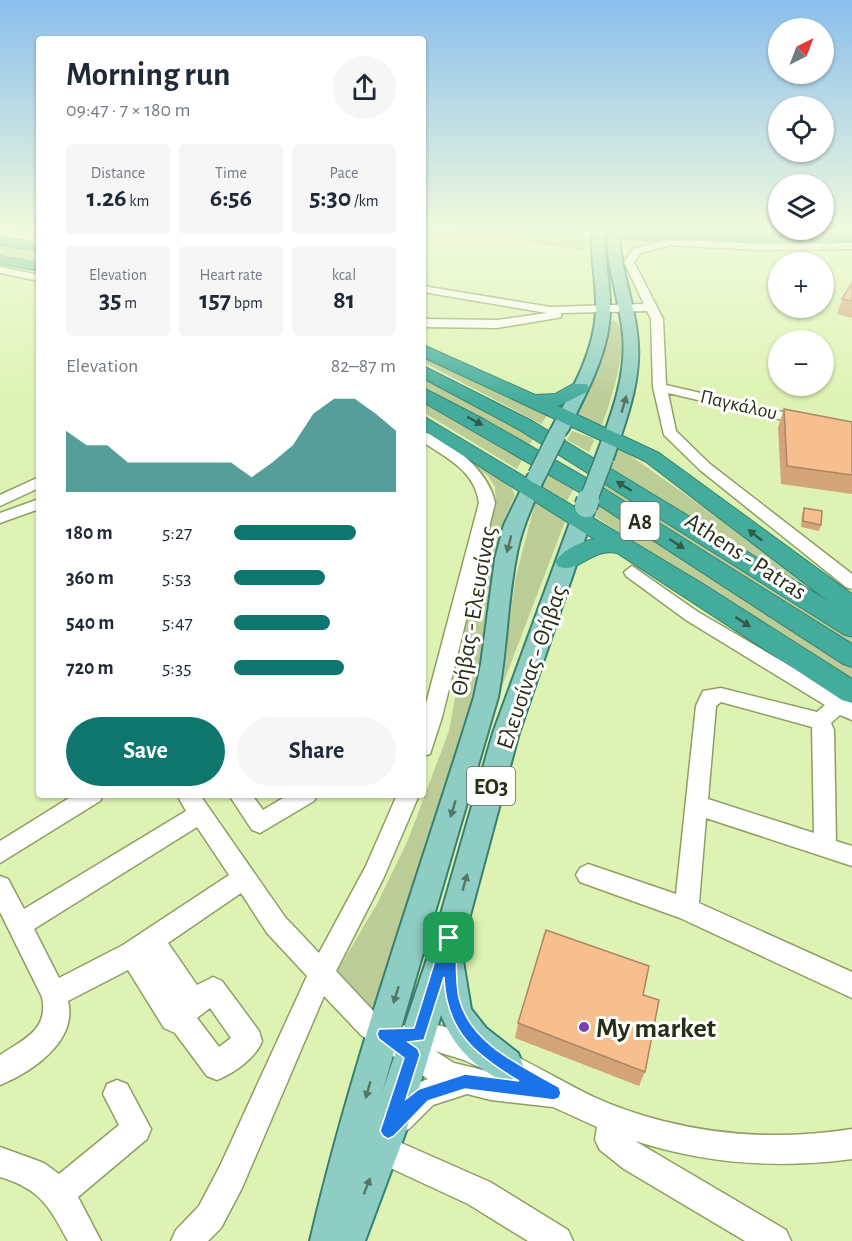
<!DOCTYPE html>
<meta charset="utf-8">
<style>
:root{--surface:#fff;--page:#f6f6f7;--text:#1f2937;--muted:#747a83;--accent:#0f766e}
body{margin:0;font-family:"Alegreya Sans",sans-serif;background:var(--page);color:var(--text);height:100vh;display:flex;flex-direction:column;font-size:22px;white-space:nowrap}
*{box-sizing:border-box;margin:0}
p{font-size:20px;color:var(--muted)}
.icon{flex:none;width:33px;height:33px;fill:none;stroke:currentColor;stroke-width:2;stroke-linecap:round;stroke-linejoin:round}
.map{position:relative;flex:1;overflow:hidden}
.side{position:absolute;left:36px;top:36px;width:390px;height:762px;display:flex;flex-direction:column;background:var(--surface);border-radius:6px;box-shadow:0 2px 4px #0004}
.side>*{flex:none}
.needle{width:39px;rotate:42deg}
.controls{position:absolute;left:768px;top:18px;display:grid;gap:12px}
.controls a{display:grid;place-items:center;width:66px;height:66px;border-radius:50%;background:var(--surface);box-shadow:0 2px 4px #0004;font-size:30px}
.pin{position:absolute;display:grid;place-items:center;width:51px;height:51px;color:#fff;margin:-26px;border-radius:12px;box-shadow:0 3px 9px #0006}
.round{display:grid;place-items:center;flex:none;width:63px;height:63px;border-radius:32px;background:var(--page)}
.summary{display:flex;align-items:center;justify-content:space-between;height:102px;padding:0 30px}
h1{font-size:33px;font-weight:700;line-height:45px}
.stats{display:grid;grid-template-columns:repeat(3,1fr);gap:9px;height:102px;padding:6px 30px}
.stats div{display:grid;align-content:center;border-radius:6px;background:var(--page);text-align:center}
.stats b{font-size:26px;font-weight:700}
.stats small{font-size:16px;font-weight:400}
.stats p{font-size:16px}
.chart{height:168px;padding:12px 30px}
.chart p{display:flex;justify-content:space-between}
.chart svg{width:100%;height:108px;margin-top:6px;fill:var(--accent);opacity:.7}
.cta{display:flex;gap:12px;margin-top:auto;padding:12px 30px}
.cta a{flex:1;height:69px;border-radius:36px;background:var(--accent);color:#fff;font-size:24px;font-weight:700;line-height:69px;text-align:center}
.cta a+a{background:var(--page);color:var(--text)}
ul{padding:0 30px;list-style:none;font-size:20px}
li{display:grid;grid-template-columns:96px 72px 1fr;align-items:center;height:45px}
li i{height:15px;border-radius:8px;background:var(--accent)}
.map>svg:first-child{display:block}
.green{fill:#bbcc97}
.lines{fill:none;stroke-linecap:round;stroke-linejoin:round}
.minor-casing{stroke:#8d9f63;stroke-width:3}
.major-casing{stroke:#39806e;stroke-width:4}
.highway-casing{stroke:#39806e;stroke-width:2}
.minor{fill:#fff;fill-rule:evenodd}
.major{fill:#8ecdc4;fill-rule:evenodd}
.highway{fill:#43ac9d;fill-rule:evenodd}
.major-bridge-far1-casing{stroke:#39806e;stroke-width:20;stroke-linecap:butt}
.major-bridge-casing{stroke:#39806e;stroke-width:25;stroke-linecap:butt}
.major-bridge-far1{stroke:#8ecdc4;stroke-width:17}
.major-bridge{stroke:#8ecdc4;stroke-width:22}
.wall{fill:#d4a479}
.building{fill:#f7bf8d;stroke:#ad8663;stroke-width:1.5}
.oneway{fill:#557664}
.oneway2{fill:#315b45}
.route{fill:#1a73e8;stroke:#fff;stroke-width:1.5;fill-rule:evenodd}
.poi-dot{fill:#7940b6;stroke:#fff;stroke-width:2}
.labels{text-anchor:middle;stroke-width:6;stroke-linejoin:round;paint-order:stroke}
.far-street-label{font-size:20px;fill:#272f16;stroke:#fff}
.shield{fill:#fff;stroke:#686d5c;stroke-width:1.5}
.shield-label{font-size:22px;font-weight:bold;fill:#272f16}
.street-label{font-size:24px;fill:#272f16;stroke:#fff}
.near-poi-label{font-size:28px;font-weight:bold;fill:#272f16;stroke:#fff;text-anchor:start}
</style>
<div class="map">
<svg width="852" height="1241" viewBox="0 0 852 1241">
<rect width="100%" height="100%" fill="#def3b3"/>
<path class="green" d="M435,228H587L585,251Z
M622,228L852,232V236L622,232Z
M0,244L39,250V264L0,257Z
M614,320C634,335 609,405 602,425L577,415L603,360L609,323Z
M423,354L549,413L541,424L423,362Z
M423,377L534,437L529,446L423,388Z
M423,401L524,456L517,469L423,412Z
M423,429L510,484L515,495L505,518L493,576V615L486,658L408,899L377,1017L336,973L377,904L408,840L449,731L460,670L469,579L496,501L495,487L488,476Z
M572,431L592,438L594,441L589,452L567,440Z
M615,445L759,546L841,609L610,467L613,460L609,456Z
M550,470L575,486L567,501L542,486Z
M604,483L852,639V644L602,486Z
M597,500L852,668V684L591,514Z
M535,503L566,519L501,689L515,580Z"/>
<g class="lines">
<defs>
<path id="minor" d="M0,229L39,236V242L0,235Z
M670,239L758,244L852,243V249L758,250L670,245L641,253L634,262L663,319L666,385L852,428V436L668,393L676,431L710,464L852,574V589L846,587L700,470L664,435L653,387L651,319L647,311L561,313V317L557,318L497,328L423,327V319L497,320L547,313L423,292V286L550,307L644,304L624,262L633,249Z
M0,267L39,275V281L0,273Z
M423,432C451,439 490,473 495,503L442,717L430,754L423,756V715L479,503C475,471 448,459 423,442Z
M39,477V488L0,506V495Z
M39,499V509L0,523V513Z
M632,566L698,612L852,702V720L840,715L831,723L834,730L836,841L852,846V866L706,818L699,903L852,972V998L680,918L580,882L576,875L580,868L588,864L676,894L696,706L703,691L721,688L817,712L825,705L686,620L626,576L624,572ZM721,702L812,727L814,833L708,799L716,706Z
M74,795H103L100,801L0,863V841Z
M177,795H200L285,917L319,953L366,866L397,795H419L383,879L336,971L379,1017L401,1030L403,1026C445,1008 552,1078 594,1097C616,1107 640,1115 663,1121C726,1137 788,1139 852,1129V1159C777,1169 707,1164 635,1141L786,1230L791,1241H745L624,1169L600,1150L595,1140L597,1127L553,1107L491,1100L467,1094L433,1105L409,1129L399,1133L389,1129L385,1119C392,1101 410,1085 428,1079L361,1035L324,996L242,1188L221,1228L208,1241H171L176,1230L199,1206L220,1166L307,976L267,933L241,893L168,943L197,985L213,977L222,981L259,1031L262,1041C256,1058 234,1073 217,1080L207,1076L175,1033L164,1028L128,970L68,1001C78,1041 32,1072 0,1085V1055C24,1039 49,1030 42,997L0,912V876L8,879L24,909L186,811ZM197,827L229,875L123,945L59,978L34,929ZM210,1008L231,1038L219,1047L197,1018ZM435,1051L464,1060L487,1071L454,1063Z
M229,795H252L263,810L288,795H317L314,801L260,833L252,830Z
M117,1080L127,1084L151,1129L147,1139L78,1197L101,1241H68C49,1206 40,1189 0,1177V1147L44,1163L59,1174L119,1125L103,1094L107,1084Z
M381,1134L490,1182L568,1230L573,1241H528L468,1204L371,1159L366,1149L371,1139Z"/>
<path id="major" d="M592,228H604C603,256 611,283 610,311C609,347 593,380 577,412C572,422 568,437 557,440L548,435C568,396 594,356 596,311C597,283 590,256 592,228Z
M607,228H619C619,265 633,297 637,333C643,377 627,418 613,459L604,464L595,459C610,418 627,378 623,334C619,298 606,265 607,228Z
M537,469L546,475C534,502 521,528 516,558C507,604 507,651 498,697L382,1093L434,938L493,733L576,506L586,500L596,506L519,733L461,949L471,1009L486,1028L518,1053L523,1065L518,1077L506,1082C475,1069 453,1046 441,1015L406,1131L365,1241H310C353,1056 418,878 474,697L481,664L495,559L504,525L528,475Z"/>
<path id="highway" d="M591,228L644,232L852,235V243L644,240L613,238Z
M0,237L39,243V251L0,245Z
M0,256L39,263V271L0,264Z
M423,345L535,395L555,394L573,384H587L589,388L587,392L558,406L659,453L852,594V637L843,634L518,429L423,378V366L532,421L828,601L645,461L423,357Z
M423,388L485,420L595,483L852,644V667L843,664L579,492L423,402Z
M423,416L703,584L852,679V703L842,700L617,553C590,548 581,573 559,567L555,562C564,549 580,542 594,539L423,430Z"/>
</defs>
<use href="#minor" class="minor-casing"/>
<use href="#major" class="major-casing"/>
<use href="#highway" class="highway-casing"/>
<use href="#minor" class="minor"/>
<use href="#major" class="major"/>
<use href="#highway" class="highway"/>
<defs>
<path id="major-bridge-far1" d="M537,475L557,435
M588,501L604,459"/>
<path id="major-bridge" d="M586,506L588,500"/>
</defs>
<use href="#major-bridge-far1" class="major-bridge-far1-casing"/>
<use href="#major-bridge" class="major-bridge-casing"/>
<use href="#major-bridge-far1" class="major-bridge-far1"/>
<use href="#major-bridge" class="major-bridge"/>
</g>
<path class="wall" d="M852,283V318L837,314L842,299Z
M784,409L852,422V494L781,484L778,427Z
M804,508L821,525L819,531L801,527L802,514Z
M643,995L645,1072L639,1086L515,1038L518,1023Z"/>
<path class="building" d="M852,283V301L842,299Z
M784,409L852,422V475L787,466Z
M804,508L822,511L821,525L803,521Z
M546,930L649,966L643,995L659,1000L645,1072L518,1023Z"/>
<defs><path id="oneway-solid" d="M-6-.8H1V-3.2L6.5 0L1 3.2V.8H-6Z" transform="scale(1.5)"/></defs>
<g class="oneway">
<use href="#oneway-solid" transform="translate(624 404) rotate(-74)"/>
<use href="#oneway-solid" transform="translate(509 544) rotate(105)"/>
<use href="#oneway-solid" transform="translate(453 809) rotate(107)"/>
<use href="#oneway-solid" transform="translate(465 882) rotate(-74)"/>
<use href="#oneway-solid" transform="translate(396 995) rotate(107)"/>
<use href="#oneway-solid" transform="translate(368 1090) rotate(106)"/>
<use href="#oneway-solid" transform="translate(367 1186) rotate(-69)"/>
</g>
<g class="oneway2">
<use href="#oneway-solid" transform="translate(475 421) rotate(28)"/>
<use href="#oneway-solid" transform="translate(624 486) rotate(-148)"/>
<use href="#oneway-solid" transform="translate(755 535) rotate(-142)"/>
<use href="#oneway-solid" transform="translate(677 544) rotate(33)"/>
<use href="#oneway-solid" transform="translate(743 622) rotate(33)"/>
</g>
<linearGradient id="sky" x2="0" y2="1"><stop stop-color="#8bbfed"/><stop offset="0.57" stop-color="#f0fadd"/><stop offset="1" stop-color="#f0fadd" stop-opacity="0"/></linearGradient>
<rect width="852" height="402" fill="url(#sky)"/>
<path class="route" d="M449,932L456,938C457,957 455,979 459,998C470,1044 522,1066 559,1087L561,1093L559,1098L554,1100L465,1089L428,1101L394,1136L388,1139L383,1136L380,1131L404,1058L379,1039L377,1034L379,1029L414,1028L442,938ZM444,977C446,1031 475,1055 519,1081L465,1074L419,1089L406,1099L420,1055L418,1049L408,1042L424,1040Z"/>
<circle class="poi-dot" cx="584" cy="1027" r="6"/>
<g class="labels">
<g class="far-street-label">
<text transform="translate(739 404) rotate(13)" y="7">Παγκάλου</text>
</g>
<g class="shield">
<rect x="620.5" y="502" width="39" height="38" rx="4.5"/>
<rect x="467" y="767" width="48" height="38" rx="4.5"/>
</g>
<g class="shield-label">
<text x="640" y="529">Α8</text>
<text x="491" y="794">ΕΟ3</text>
</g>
<g class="street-label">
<text transform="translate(746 556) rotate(33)" y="8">Athens - Patras</text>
<text transform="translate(473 611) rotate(-80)" y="8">Θήβας - Ελευσίνας</text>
<text transform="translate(531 667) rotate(-71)" y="8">Ελευσίνας - Θήβας</text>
</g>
<g class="near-poi-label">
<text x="596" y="1037">My market</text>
</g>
</g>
</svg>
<div class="controls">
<a><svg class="needle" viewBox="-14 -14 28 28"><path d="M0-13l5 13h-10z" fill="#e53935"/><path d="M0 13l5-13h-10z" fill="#747a83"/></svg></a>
<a><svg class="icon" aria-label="locate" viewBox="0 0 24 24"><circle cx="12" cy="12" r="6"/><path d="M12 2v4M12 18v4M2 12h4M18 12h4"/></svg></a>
<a><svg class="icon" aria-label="layers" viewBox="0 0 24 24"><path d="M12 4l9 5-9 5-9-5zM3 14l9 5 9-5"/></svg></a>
<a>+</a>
<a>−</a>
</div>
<div class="pin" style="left:449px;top:938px;background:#1e9e55"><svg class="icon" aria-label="arrive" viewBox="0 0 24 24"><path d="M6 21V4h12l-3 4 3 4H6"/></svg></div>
<section class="side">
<div class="summary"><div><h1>Morning run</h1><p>09:47 · 7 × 180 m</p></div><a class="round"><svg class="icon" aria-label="share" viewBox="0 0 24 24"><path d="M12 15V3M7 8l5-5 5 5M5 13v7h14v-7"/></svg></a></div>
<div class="stats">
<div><p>Distance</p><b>1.26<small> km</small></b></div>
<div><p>Time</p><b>6:56</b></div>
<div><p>Pace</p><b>5:30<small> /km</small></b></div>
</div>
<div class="stats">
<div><p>Elevation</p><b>35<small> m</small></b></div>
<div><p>Heart rate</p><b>157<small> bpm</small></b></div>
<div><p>kcal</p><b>81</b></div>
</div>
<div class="chart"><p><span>Elevation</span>82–87 m</p>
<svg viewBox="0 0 160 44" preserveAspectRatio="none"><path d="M0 44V19L10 25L20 25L30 32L40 32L50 32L60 32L70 32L80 32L90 38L100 32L110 25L120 12L130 6L140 6L150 12L160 19V44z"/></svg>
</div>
<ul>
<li><b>180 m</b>5:27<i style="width:75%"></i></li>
<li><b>360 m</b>5:53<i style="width:56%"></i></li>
<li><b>540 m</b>5:47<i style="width:59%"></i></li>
<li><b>720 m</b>5:35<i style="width:68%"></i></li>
</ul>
<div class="cta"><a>Save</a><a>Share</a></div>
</section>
</div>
